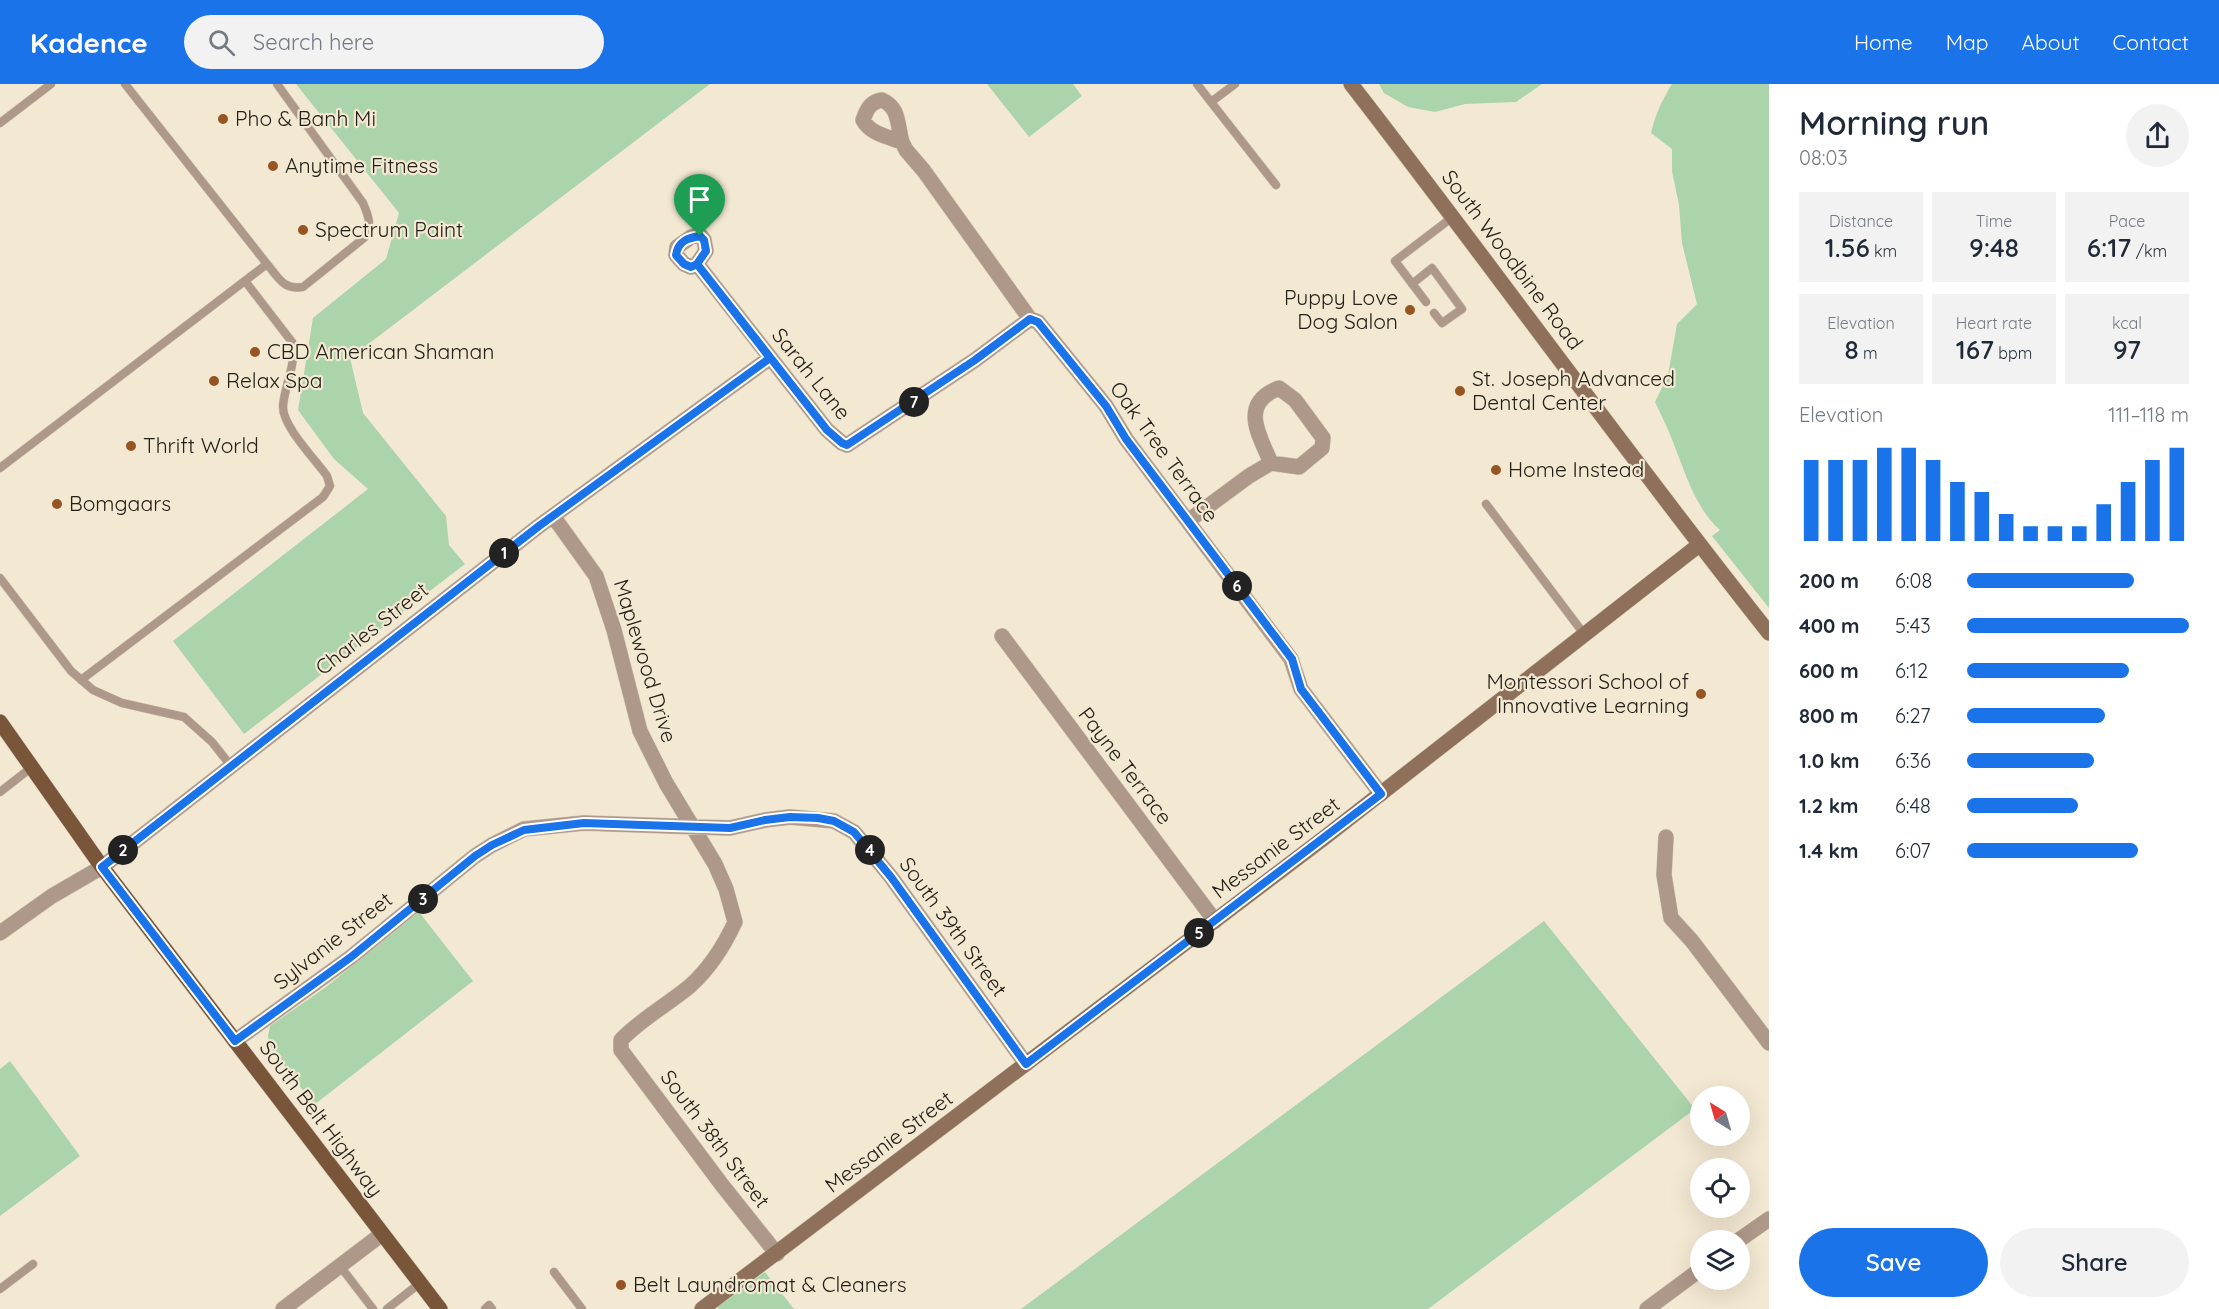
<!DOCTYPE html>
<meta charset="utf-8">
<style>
:root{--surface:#fff;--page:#f2f2f3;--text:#1f2937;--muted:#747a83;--accent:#1a73e8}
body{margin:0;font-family:Quicksand,sans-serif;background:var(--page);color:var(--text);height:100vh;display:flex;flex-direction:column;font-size:22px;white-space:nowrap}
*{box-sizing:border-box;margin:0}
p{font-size:20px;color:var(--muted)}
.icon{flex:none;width:33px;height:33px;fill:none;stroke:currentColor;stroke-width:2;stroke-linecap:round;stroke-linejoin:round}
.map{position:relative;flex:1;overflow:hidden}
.side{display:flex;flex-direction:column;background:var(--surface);width:450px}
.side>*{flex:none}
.needle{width:39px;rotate:323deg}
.tools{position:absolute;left:1690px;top:1002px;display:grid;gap:12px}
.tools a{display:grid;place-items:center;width:60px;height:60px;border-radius:50%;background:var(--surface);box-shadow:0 6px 24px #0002;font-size:30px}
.pin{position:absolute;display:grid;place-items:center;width:51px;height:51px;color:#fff;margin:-62px -26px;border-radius:50% 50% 50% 0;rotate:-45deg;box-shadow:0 0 6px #0007}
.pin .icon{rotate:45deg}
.km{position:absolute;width:30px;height:30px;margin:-15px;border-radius:50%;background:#222;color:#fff;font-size:16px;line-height:30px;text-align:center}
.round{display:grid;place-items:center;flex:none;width:63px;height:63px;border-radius:32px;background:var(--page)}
.head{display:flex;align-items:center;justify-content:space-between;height:102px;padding:0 30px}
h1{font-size:33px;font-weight:600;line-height:45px}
.metrics{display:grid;grid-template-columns:repeat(3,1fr);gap:9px;height:102px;padding:6px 30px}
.metrics div{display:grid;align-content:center;border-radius:0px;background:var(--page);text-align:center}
.metrics b{font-size:26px;font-weight:600}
.metrics small{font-size:16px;font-weight:400}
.metrics p{font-size:16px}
.chart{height:168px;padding:12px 30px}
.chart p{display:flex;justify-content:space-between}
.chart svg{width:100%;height:108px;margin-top:6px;stroke:var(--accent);stroke-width:6}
.cta{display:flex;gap:12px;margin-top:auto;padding:12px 30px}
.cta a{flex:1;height:69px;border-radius:36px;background:var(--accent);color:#fff;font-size:24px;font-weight:600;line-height:69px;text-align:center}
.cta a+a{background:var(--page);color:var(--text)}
ul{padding:0 30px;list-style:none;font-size:20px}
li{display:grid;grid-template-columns:96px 72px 1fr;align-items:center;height:45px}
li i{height:15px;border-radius:8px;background:var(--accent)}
header{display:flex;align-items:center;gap:36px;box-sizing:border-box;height:84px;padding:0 30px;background:var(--accent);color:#fff}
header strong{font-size:28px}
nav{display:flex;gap:33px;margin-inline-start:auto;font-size:21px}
.search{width:420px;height:54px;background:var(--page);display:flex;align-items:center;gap:15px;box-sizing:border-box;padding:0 21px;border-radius:33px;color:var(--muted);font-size:22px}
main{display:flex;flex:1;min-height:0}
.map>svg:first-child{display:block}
.green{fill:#abd4ab}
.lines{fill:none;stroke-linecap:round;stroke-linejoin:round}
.lane-casing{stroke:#cec4b1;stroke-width:9}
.street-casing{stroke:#cec4b1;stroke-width:16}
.secondary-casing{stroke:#cec4b1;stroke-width:16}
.primary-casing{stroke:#cec4b1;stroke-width:16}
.lane{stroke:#ae9889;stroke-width:8}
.street{stroke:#ae9889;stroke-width:15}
.secondary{stroke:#8f715b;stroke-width:15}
.primary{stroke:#79553a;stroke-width:15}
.route-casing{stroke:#fff;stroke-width:12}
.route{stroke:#1a73e8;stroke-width:8}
.poi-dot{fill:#965522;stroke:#f3e8d2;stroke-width:2}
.labels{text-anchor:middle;stroke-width:4.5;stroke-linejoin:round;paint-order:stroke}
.poi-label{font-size:21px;fill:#242018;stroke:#f3e8d2;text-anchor:start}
.street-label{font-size:21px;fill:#242018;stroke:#f3e8d2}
</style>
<header>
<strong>Kadence</strong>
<div class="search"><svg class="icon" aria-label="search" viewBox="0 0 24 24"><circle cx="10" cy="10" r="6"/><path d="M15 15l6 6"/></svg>Search here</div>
<nav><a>Home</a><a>Map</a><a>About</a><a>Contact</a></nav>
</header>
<main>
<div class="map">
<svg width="1769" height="1225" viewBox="0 0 1769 1225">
<rect width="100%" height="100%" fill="#f3e8d2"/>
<path class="green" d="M296,0H710L350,274L363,329L446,432L449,461L465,480L244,650L173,557L368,405L334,375L298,326L313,234L386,175L399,129Z
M987,0H1073L1082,12L1029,53Z
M1379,0H1542L1516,18L1465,20L1435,28L1408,23L1384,9Z
M1672,0H1769V524L1712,452L1720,446C1695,424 1685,388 1673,358C1668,344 1661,331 1655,318L1668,291L1677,240L1697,220L1682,159L1679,121L1672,87V65L1651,49C1655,31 1662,16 1672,0Z
M419,828L473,897L314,1021L270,963L268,952L270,942L326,903Z
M1544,837L1695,1025L1428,1225H1021Z
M10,977L80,1072L0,1132V985Z
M765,1188L794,1225H719L717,1223Z"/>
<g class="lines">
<defs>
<path id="lane" d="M1197,0L1211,18
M1235,0L1211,18L1276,101
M0,39L51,0
M267,180C279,194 283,206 303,203L364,154C372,140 369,133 363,119L277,0
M1412,200L1432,184L1462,225L1442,239L1434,229
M1426,218L1395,177L1454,132
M0,384L267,180L125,0
M1486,420L1584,550
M0,494L71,587L93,606L122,619L184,633L212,658L231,682
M81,596L323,413L330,402L327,392C315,375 282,342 283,322C285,299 297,280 292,258L245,197
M0,708L32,683
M340,1182L373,1225
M554,1188L582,1225
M0,1205L33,1180
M387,1225L420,1199
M485,1225L489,1221L492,1225"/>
<path id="street" d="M882,16C900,24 897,41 902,58C889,53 870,50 863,36C867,25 870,18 882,16Z
M902,58L906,66L924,87L1030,235L1038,238L1106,322L1126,355L1291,575L1301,605L1381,710
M700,151L704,156L706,167L697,180L691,183L684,180L676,171L677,163L691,153Z
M697,180L827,346L842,359L847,361L975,276L1030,235
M1279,304L1295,316L1323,354L1322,364L1299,383L1271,379C1260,352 1238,320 1279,304Z
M553,432L596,492L614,546L640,647L666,699L715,780L726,805L735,838C724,862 710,884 690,902C667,921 641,935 621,956V966L722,1101L777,1170
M1188,437L1249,392L1271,379
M1002,552L1215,837
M1666,753L1664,791L1671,834L1692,857L1769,959
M0,849L52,812L102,783L539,442L770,274
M235,957L351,873L475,772L492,761L524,745L584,739L730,744L765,736L790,733L834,737L854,748L891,793L1026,980
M1739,1156L1769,1135
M283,1225L382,1150
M1647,1225L1701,1185"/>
<path id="secondary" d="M1351,0C1492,182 1626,369 1769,549
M702,1225L1324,754L1699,461"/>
<path id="primary" d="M0,638L102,783L440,1225"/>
</defs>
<use href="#lane" class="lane-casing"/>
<use href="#street" class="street-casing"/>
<use href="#secondary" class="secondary-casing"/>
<use href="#primary" class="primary-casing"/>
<use href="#lane" class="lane"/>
<use href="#street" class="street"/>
<use href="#secondary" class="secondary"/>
<use href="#primary" class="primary"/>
</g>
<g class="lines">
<defs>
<path id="route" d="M700,152L704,156L706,167L697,180L770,274L539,442L102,783L235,957L351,873L475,772L492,761L524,746L584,739L730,744L765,736L790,733L818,734L834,737L854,748L891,793L1026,980L1381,710L1301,605L1292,575L1126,355L1106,322L1038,238L1030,235L975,276L847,361L842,359L827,346L697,180L691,183L684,180L676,171C678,157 688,154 700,152"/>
</defs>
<use href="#route" class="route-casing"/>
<use href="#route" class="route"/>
</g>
<g class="poi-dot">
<circle cx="223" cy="35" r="6"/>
<circle cx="273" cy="82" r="6"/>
<circle cx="303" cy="146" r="6"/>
<circle cx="1410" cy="226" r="6"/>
<circle cx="255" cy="268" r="6"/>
<circle cx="214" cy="297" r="6"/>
<circle cx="1460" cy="307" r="6"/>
<circle cx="131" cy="362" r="6"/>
<circle cx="1496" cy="386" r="6"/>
<circle cx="57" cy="420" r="6"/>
<circle cx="1701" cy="610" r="6"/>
<circle cx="621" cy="1201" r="6"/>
</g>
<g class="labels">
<g class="poi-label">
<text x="235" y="42">Pho &amp; Banh Mi</text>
<text x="285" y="89">Anytime Fitness</text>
<text x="315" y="153">Spectrum Paint</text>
<text x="1398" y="221" text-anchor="end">Puppy Love<tspan x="1398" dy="24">Dog Salon</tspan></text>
<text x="267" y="275">CBD American Shaman</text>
<text x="1472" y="302">St. Joseph Advanced<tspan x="1472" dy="24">Dental Center</tspan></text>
<text x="226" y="304">Relax Spa</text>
<text x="143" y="369">Thrift World</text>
<text x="1508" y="393">Home Instead</text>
<text x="69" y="427">Bomgaars</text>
<text x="1689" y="605" text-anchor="end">Montessori School of<tspan x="1689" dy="24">Innovative Learning</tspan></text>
<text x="633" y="1208">Belt Laundromat &amp; Cleaners</text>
</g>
<g class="street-label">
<text transform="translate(1512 176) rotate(53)" y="7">South Woodbine Road</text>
<text transform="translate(811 290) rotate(51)" y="7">Sarah Lane</text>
<text transform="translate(1164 368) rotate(54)" y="7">Oak Tree Terrace</text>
<text transform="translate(372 545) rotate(-38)" y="7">Charles Street</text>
<text transform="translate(645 577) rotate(73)" y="7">Maplewood Drive</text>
<text transform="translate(1125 682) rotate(53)" y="7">Payne Terrace</text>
<text transform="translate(1276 764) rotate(-37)" y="7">Messanie Street</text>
<text transform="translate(953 843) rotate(54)" y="7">South 39th Street</text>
<text transform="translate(333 857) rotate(-38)" y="7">Sylvanie Street</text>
<text transform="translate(321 1035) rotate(53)" y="7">South Belt Highway</text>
<text transform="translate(715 1055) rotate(53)" y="7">South 38th Street</text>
<text transform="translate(889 1058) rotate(-37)" y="7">Messanie Street</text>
</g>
</g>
</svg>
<div class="tools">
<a><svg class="needle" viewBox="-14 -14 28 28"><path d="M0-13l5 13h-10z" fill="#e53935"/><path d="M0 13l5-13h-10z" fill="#747a83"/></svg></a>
<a><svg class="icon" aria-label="locate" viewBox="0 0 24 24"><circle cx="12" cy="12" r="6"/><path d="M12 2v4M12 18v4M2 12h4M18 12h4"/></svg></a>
<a><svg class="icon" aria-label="layers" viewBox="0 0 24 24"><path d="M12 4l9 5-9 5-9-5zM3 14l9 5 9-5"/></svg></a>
</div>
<div class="pin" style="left:700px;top:152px;background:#1e9e55"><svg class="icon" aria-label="arrive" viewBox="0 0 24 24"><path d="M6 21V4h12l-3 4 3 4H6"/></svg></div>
<b class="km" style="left:504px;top:469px">1</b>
<b class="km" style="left:123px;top:766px">2</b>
<b class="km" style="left:423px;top:815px">3</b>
<b class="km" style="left:870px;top:766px">4</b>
<b class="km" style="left:1199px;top:849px">5</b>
<b class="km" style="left:1237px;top:502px">6</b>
<b class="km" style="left:914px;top:318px">7</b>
</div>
<section class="side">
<div class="head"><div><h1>Morning run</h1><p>08:03</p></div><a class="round"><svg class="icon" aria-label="share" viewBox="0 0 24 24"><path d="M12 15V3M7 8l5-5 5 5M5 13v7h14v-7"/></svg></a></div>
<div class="metrics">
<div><p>Distance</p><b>1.56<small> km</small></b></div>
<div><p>Time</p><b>9:48</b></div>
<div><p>Pace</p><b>6:17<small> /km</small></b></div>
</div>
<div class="metrics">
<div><p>Elevation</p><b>8<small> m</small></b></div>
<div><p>Heart rate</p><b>167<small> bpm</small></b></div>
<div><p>kcal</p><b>97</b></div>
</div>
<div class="chart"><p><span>Elevation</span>111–118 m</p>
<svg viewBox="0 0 160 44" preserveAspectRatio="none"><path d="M5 44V11M15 44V11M25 44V11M35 44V6M45 44V6M55 44V11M65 44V20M75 44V24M85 44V33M95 44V38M105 44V38M115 44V38M125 44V29M135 44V20M145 44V11M155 44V6"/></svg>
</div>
<ul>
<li><b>200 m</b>6:08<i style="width:75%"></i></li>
<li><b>400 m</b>5:43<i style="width:100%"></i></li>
<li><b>600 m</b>6:12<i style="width:73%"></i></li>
<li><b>800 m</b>6:27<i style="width:62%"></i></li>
<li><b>1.0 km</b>6:36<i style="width:57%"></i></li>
<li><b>1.2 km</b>6:48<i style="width:50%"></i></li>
<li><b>1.4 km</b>6:07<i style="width:77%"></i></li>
</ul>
<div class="cta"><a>Save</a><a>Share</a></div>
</section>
</main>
